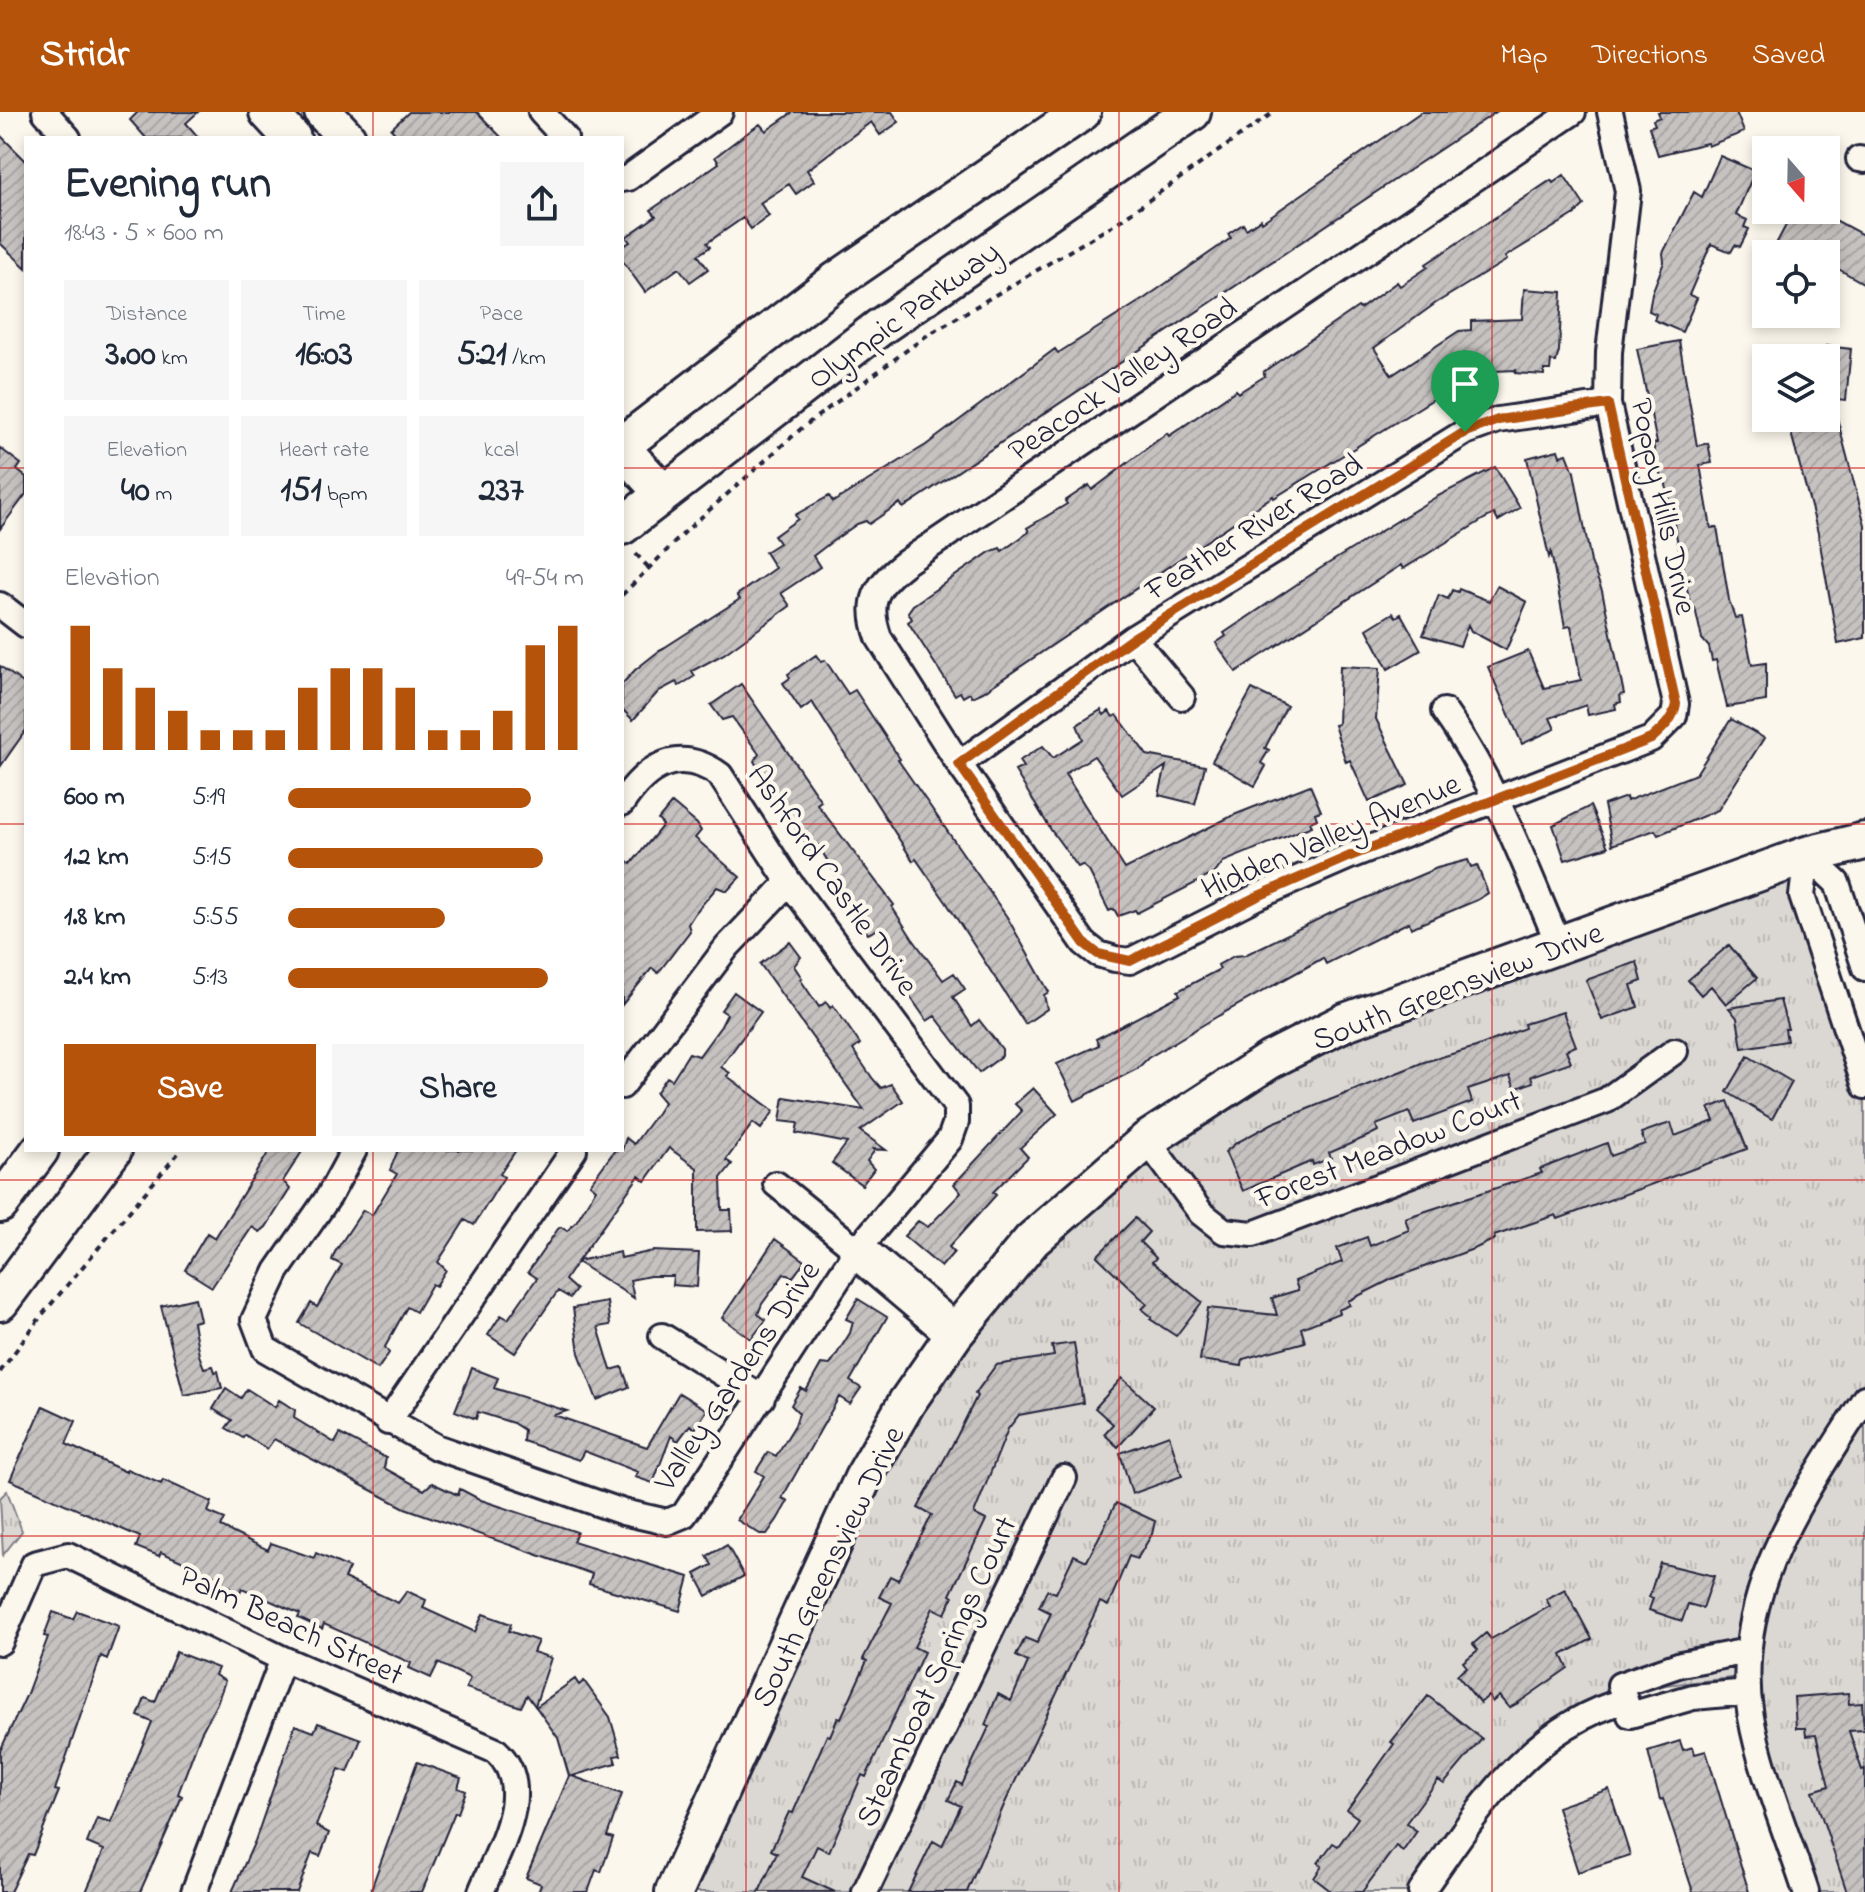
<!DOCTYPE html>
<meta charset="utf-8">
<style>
:root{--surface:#fff;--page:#f6f6f7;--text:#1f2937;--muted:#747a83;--accent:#b45309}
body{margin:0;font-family:"Indie Flower",sans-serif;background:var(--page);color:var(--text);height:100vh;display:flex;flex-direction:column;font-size:30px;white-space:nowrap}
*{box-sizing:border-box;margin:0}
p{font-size:26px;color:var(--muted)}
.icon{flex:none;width:44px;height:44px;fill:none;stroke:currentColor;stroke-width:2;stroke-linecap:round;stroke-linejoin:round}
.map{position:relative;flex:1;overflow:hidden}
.drawer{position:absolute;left:24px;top:24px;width:600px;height:1016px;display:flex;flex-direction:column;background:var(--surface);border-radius:0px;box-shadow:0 4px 12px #0003}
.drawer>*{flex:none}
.needle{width:52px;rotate:160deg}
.tools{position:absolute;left:1752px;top:24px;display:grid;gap:16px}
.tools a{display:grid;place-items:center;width:88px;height:88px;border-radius:0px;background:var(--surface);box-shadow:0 4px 12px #0003;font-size:40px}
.pin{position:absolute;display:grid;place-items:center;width:68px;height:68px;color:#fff;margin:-82px -34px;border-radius:50% 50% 50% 0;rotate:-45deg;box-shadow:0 0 8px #0007}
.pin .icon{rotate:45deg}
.round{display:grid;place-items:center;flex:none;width:84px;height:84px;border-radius:0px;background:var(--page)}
.headline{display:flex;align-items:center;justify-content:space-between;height:136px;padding:0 40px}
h1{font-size:44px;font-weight:800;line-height:60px}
.figures{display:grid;grid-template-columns:repeat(3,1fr);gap:12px;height:136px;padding:8px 40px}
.figures div{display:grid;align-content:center;border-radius:0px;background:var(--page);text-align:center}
.figures b{font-size:34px;font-weight:800}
.figures small{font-size:22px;font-weight:400}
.figures p{font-size:22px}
.chart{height:224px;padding:16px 40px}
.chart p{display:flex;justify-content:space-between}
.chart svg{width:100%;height:144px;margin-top:8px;stroke:var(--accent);stroke-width:6}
.primary-button{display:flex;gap:16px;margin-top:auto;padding:16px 40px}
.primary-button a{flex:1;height:92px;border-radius:0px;background:var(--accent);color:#fff;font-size:32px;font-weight:800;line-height:92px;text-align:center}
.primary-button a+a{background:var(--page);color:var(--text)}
ul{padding:0 40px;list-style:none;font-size:26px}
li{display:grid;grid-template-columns:128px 96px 1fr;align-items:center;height:60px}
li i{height:20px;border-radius:10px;background:var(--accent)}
header{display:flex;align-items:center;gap:48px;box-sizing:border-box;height:112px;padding:0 40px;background:var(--accent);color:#fff}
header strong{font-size:38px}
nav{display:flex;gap:44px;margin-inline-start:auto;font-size:28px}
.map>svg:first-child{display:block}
.grass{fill:url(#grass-tufts);stroke:#7e7d87;stroke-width:2}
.building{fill:url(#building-hatch);stroke:#22223b;stroke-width:2}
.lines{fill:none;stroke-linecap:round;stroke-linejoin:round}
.street-casing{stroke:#22223b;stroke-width:30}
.secondary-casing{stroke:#22223b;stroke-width:42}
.path{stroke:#22223b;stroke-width:4;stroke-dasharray:6 6;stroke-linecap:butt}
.street{stroke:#fbf7ec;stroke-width:24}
.secondary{stroke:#fbf7ec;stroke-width:36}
.route-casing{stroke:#fff;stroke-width:16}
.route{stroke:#b45309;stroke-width:10}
.grid{fill:none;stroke:#d62828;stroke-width:2;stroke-opacity:0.55}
.labels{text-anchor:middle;stroke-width:8;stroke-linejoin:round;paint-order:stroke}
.street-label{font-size:32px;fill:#22223b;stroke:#fbf7ec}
</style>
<header>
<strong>Stridr</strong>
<nav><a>Map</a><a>Directions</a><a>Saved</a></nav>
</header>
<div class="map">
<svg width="1865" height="1780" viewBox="0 0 1865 1780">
<defs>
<pattern id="grass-tufts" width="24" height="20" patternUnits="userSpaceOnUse" patternTransform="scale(2)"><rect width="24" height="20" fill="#dbd8d3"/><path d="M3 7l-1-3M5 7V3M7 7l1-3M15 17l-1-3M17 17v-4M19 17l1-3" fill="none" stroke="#bcb9b6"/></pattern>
<pattern id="building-hatch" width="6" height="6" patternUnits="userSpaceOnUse" patternTransform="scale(2)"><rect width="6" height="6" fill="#c6c2c0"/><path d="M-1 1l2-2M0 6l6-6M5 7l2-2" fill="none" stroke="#aaa6a6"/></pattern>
</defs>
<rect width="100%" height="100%" fill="#fbf7ec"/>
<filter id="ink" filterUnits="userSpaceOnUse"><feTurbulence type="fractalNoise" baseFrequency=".0125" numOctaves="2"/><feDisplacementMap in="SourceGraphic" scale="16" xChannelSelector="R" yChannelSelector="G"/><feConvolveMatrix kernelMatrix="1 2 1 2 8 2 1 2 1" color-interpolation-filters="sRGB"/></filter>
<g filter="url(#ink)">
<path class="grass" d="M1798,746L1865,956V1780H1794L1740,1565L1666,1573L1629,1584L1550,1625L1420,1780H674L843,1408L985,1182L1254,957Z
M7,1379L22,1419L3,1443L0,1386Z"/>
<path class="building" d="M138,0H198L186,11L199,26H146L130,8Z
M409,0H477L502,26H399L391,17Z
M793,0H892L899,10L880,23L871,10L807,58L814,69L796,82L789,72L760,91L769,104L751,117L743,106L707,131L710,135L698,143L708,157L690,170L679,156L645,180L622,148V135L630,130L626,125L656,104L651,98L719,51L715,45L740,26L760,12L766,19Z
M1421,0H1496L903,396L900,391L869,412L866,409L857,412L830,431L813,444L820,455L781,481L790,494L724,542L692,559L695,564L679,574L676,570L659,579L633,608L622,597V572L635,558L659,539L740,487L737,483L775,456L765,440L779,431L774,424L798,407L795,403L829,384L833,390L926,333L1055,237L1058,241L1145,186L1231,126L1228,122L1243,112L1246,117L1261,107L1262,110Z
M1658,0H1736L1744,20L1708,34L1707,31L1658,43L1649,15L1655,13L1653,8L1660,5Z
M0,23L26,49V156L0,131Z
M1720,44L1755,59L1736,103L1747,108L1744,115L1749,117L1740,135L1735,133L1731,140L1711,132L1689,183L1697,186L1682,220L1654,208L1656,202L1649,199L1652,181L1664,150L1663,141L1694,80L1702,85Z
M1564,63L1584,93L1575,102L1505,145L1507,148L1436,191L1374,236L1392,263L1459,219L1471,218V209L1522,207L1524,177L1562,180L1559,239L1556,250L1551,249L1550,258H1544V263L1515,261L1516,258L1449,261L1456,273L1274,386L1273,384L983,580L972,585L970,581L963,585L960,580L955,583L908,510L912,507L908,500L913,493L990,440L1000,436L1002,439L1029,420L1027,416L1067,392L1065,389L1089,373L1092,378L1167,321L1169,324L1236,278L1238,281L1265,264L1263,260L1358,195L1360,197L1397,170L1400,174L1428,155L1426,152L1551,68L1553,71Z
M1794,98H1817L1865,124V172L1826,150V142H1794L1776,132Z
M1679,229L1697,334L1708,331L1712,351L1700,353L1711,416L1717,415L1729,488L1735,506L1742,505L1752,553L1766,551V589L1727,595L1716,548L1712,549L1709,535L1702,527L1695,496H1691L1665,368L1659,360L1653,332L1657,331L1637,237Z
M1826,234L1851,237L1846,288L1826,286Z
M1787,306H1837L1865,413V526L1838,532L1818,421Z
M0,336L21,352L17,358L26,365V382L0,417Z
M1558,338L1560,344L1567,342L1574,360L1591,450L1602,479L1624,582L1620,583L1621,590L1615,592L1616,597L1588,603L1586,593L1550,606L1555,617L1522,632L1488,555L1528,539L1544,576L1581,568L1571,514L1565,515L1551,440L1549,445L1527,346Z
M1495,355L1520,396L1498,409L1494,402L1484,407L1403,457L1401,453L1236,560L1216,531L1226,524L1224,521L1321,456L1436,385Z
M1497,474L1527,490L1506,538L1471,519L1468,513L1460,534L1423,523L1439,483L1448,487L1452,478L1458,480L1459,477L1489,489Z
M1393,501L1396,505L1401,502L1421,538L1388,557L1367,517Z
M816,543L821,550L825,548L848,582L855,578L900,647L898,648L1007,805L1049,880L1044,883L1047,897L1025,912L946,790L916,747L913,749L812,590L801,598L783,571L790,566L788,562Z
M0,554L26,573V618L0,655Z
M1340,554L1380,556L1376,607L1408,673L1369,690L1350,648L1346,650L1334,613L1338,612Z
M741,572L821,689L817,692L894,793L892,795L912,826L943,868L954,861L965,877L953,885L972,914L979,908L1002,937V944L979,961L935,904L927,909L896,864L902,856L878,817L868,822L838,779L842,773L818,733L810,738L769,675L754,649L759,642L732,605L722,608L711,593Z
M1252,577L1287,594L1265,636L1269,638L1261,651L1266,654L1255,674L1212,649Z
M1101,598L1104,603L1109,599L1113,605L1117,603L1147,643L1205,654L1195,692L1159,683L1166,654L1122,683L1094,644L1065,662L1125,757L1234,703L1310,673L1321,699L1315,701L1317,707L1310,710L1312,714L1223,750L1215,761L1137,801L1135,798L1118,804L1114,797L1109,799L1089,759L1082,753L1078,755L1051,718L1015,659L1023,655L1019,649L1043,634L1053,646L1083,627L1077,613Z
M1731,607L1764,626L1718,698L1658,723L1655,718L1612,733L1604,693L1626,685L1627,689L1696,662Z
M672,691L697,712L701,719L695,726L740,765L727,779L717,775L695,801L688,812L690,819L658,861L652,856L622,893V745L631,752L663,713L658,708Z
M1590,694L1608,735L1565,748L1553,713Z
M1468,748L1471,755L1477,753L1488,781L1477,788L1411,816L1409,810L1326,852L1323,846L1218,904L1148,946L1137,957L1075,989L1057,952L1099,933L1096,927L1180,883L1178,879L1220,857L1218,853L1234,844L1245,843L1331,801L1437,756Z
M790,830L801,845L794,854L802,866L800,867L819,895L826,890L830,896L833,893L860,932L853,938L873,967L881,976L891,972L903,989L860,1019L886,1038L872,1037L875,1038L867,1049L874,1057L862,1073L832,1051L847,1031L796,1021L798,1011L780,1009L784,985L864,998L760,852Z
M1729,833L1757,866L1726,892L1711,874L1701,883L1688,868Z
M1637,850L1642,869L1631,873L1638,895L1602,908L1586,868Z
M734,880L761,900L721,955L730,961L727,964L774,999L761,1017L753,1011L726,1048L732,1052L721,1066L722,1098H731L732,1119L697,1120V1056L669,1036L645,1069L639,1064L578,1149L620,1140L621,1146L653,1139L699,1141L697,1175L672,1173L673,1164H650L630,1168L634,1186L577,1150L565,1168L576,1178L570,1186L558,1179L515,1241L488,1223L501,1203L508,1207L537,1166L528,1160L558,1117L561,1115L567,1119L576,1110L596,1077L590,1072L615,1038H622L626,1026L634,1032L657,1001L664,990L656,981L667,965L672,968L689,941L699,944L721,914L727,902L721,898Z
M1780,888L1788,917H1785L1787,929L1742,936L1737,906L1729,896Z
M1563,900L1576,934L1566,938L1571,950L1531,964L1533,970L1515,977L1510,964L1468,978L1472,990L1414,1012L1409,1000L1376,1013L1378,1019L1366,1025L1329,1041L1331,1046L1313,1053L1312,1049L1243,1079L1225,1040L1236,1031L1273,1011L1424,950L1476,935L1525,916L1524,912Z
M1748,944L1792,970L1772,1007L1727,980Z
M1033,976L1057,1002L1020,1036L1028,1045L993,1080L996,1083L949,1135L954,1140L941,1155L904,1124L918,1109L928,1115L961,1081L954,1072L1022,999L1015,992Z
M1728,989L1747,1037L1558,1107L1556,1103L1494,1124L1495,1127L1476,1136L1394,1166L1348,1189L1350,1193L1338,1198L1339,1201L1301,1216L1305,1230L1243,1247L1242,1254L1200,1248L1208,1196L1277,1203L1272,1186L1298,1178L1295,1169L1342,1150L1337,1136L1367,1125L1370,1134L1409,1118L1405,1106L1542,1061L1540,1057L1607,1031L1611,1044L1645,1032L1641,1021L1661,1014L1671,1011L1675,1024L1714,1009L1709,996Z
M270,1038H303L283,1069L290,1077L266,1115L260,1120L252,1115L212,1175L185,1158L207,1121L215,1126Z
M398,1038H516L500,1062L504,1065L474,1113L465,1108L438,1150L446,1158L436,1174L432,1172L416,1200L407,1195L385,1235L389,1241L378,1257L299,1211L311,1191L317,1195L342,1153L332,1148L335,1140L363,1098L372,1103L397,1062L390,1058Z
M1135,1106L1149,1120L1140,1130L1156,1146L1152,1150L1202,1190L1176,1224L1150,1207L1152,1205L1142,1197L1147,1192L1097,1144Z
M775,1127L805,1149L793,1165L784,1162L762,1192L758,1202L766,1208L751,1227L722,1206Z
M195,1186L200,1208L193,1210L199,1243L204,1256L213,1254L215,1260L218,1259L222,1276L184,1283L161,1194Z
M858,1187L887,1205L850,1269L861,1276L850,1292L839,1285L782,1386L788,1389L777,1408L767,1422H760L737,1408L764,1364L756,1359L768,1340L776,1344L795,1313L799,1301L791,1293L801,1276L806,1279L821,1252L830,1253L850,1221L853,1210L846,1207Z
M607,1190L610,1213L598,1215L611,1258L622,1255L629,1275L597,1288L579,1241L573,1196Z
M1074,1231L1083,1291L1019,1303L1008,1317L974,1402L986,1408L950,1483L953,1485L945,1502L933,1496L914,1535L924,1540L866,1665L862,1663L829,1740L817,1734L802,1765L835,1780H759L777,1741L771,1738L789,1700L793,1701L827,1623L830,1624L838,1605L841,1606L867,1549L863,1547L892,1491L879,1485L890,1464L898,1468L932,1403L918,1396L957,1324L977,1284L975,1282L996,1253L1054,1244L1052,1234Z
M472,1256L498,1266L494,1276L567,1299L554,1303L647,1335L679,1281L707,1298L695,1317L690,1313L678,1329L671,1324L653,1371L635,1365L638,1360L584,1339L579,1348L523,1329L524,1318L513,1311L478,1300L476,1307L455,1299Z
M1122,1266L1154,1295L1118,1335L1104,1322L1113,1312L1095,1296Z
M226,1276L241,1286L247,1277L275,1295L279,1288L295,1298L294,1306L335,1331L340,1322L386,1346L384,1356L424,1378L432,1371L458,1383L460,1377L481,1388L577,1420L573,1429L689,1465L680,1499L589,1472L592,1462L405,1396L274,1327L267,1337L245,1323L243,1326L226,1316L232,1308L213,1297Z
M43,1294L76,1309L66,1332L126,1360L127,1357L161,1372L163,1368L212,1390L208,1400L225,1407L221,1415L268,1438L271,1431L314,1446L316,1441L349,1456L344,1466L398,1491L407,1479L426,1488L423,1496L475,1520L483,1502L511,1512L509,1519L538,1529L533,1540L551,1546L535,1594L527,1583L521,1595L466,1576L470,1566L438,1551L431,1566L409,1556L411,1551L324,1512L322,1517L298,1506L300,1502L242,1476L240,1480L218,1469L220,1466L161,1440L159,1444L136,1435L140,1425L10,1368Z
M1169,1323L1182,1364L1132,1382L1120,1341Z
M1116,1391L1155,1409L1152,1422L1137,1447L1129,1444L1108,1494L1100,1490L1004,1693L967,1780H908L933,1729L942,1734L961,1694L948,1688L957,1670L962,1673L989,1615L985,1613L998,1582L1011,1589L1028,1550L1016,1544L1025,1526L1037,1531L1051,1501L1039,1495L1047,1478L1056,1481L1074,1443L1087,1449Z
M727,1433L744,1464L707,1484L695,1462L712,1453L707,1444Z
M1660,1451L1714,1464L1703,1496L1688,1492L1682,1509L1649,1498L1653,1486L1649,1485Z
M1565,1477L1592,1527L1562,1543L1568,1556L1518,1591L1509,1596L1499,1584L1492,1590L1488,1584L1480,1591L1457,1563L1467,1555L1463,1550L1478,1538L1473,1532L1486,1521L1491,1527L1550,1494L1546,1487Z
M77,1499L119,1514L107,1547L101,1544L55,1678L59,1679L33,1743L28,1742L10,1780H0V1639L26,1584L48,1525L44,1524L53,1500L73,1507Z
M176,1540L218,1556L215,1563L225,1569L217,1591L201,1621L178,1682L182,1684L173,1706L140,1780H86L104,1738L87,1731L97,1706L111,1710L152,1610L138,1604L145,1586L155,1590Z
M575,1567L579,1573L584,1569L610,1605L621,1643L614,1644L616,1651L572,1664L622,1682L607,1724L613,1726L601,1760L596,1758L588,1780H538L541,1772L526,1766L569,1664L558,1626L536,1595Z
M1848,1581L1849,1592L1862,1591L1864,1618L1849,1619L1862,1658L1865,1657V1780H1847L1813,1679L1829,1674L1816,1623L1806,1624L1805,1616H1796L1794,1585Z
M1428,1584L1482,1627L1444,1672L1438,1668L1406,1711L1417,1719L1403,1739L1396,1734L1362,1780H1332L1314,1766L1322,1754L1318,1751L1333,1731L1338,1734L1358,1706L1347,1698L1394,1632L1391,1630Z
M318,1611L361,1627L348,1660L339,1657L316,1714L329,1721L320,1744L312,1741L297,1780H232L255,1729L295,1613L314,1620Z
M1680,1629L1683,1638L1693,1635L1695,1642L1706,1639L1749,1780H1693L1663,1687L1660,1688L1648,1639Z
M417,1650L461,1666L458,1676L466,1679L458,1701L455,1700L422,1780H370Z
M1609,1677L1630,1743L1578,1760L1557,1695Z"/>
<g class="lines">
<defs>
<path id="street" d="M45,0L68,26
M541,0L565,26
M1573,0L905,451C875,474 866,490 879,526L959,652L1084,831L1098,842L1115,847L1130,849L1256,785L1350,744L1651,627L1674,604L1676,592L1608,292L1609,240L1628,79L1610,0
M1859,47L1865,48
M622,67L628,66L720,0
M0,493L26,513
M1133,526L1182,585
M1444,599C1495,670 1525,754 1559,833
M959,652L1133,526L1465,320L1498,308L1608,292
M1865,856L1837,771L1807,743L1802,784L1865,974
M622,974L727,835L789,770
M1147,1028L1201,1101L1224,1119L1253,1122L1607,988L1675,939
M354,1038L329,1084L277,1159L254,1208L265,1237L436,1335L623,1400L667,1410L684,1403L857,1138L950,1027L956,1010V994L789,770L720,663C679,634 647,653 622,691
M776,1072L857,1138
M662,1224L762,1286
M388,1310L574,1038
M0,1530L34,1452L68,1443L283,1547L496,1639C537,1676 498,1738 481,1780
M1748,1539L1681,1552L1620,1573L1630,1603L1693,1585L1748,1580
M194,1780L283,1547
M865,1780L1064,1366
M1421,1780C1475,1703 1528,1615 1624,1589
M1806,1780C1789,1727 1760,1658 1751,1605C1730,1483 1803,1384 1865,1286"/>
<path id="secondary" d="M268,0L292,26
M323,0L347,26
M622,333L837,168L1082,0
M622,337L662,380
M622,414L880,215L1192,0
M0,1092L40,1038
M857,1138L955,1221
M0,1190L113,1038
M674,1780L863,1366L907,1290L955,1221L1032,1128L1147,1028L1270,948L1345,910L1807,743L1865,729"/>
</defs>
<use href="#street" class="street-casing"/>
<use href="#secondary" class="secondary-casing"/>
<path class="path" d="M636,442L649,456
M622,483L689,416L803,315L926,224L1115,112L1274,0
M0,1260L42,1203L181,1038"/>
<use href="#street" class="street"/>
<use href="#secondary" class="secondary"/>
</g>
</g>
<g class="lines" filter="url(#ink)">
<defs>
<path id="route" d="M1608,292L1676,592C1673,608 1663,616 1651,627L1350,744L1256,785L1130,849L1098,842L1084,831L959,652L1133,526L1465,320L1498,308Z"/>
</defs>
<use href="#route" class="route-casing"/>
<use href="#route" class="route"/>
</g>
<path class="grid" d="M373,0V26M746,0V1780M1119,0V1780M1492,0V1780M0,356H26M622,356H1865M0,712H26M622,712H1865M373,1038V1780M0,1068H1865M0,1424H1865"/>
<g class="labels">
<g class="street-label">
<text transform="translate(903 202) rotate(-36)" y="11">Olympic Parkway</text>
<text transform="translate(1122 266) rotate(-34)" y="11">Peacock Valley Road</text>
<text transform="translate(1665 394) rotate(78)" y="11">Poppy Hills Drive</text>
<text transform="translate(1253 414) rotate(-32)" y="11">Feather River Road</text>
<text transform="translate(1330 723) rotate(-23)" y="11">Hidden Valley Avenue</text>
<text transform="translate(834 767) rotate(55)" y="11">Ashford Castle Drive</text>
<text transform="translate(1457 873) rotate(-21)" y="11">South Greensview Drive</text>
<text transform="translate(1388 1036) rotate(-21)" y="11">Forest Meadow Court</text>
<text transform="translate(736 1263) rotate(-56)" y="11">Valley Gardens Drive</text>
<text transform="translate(827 1454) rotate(-64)" y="11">South Greensview Drive</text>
<text transform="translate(292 1512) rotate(25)" y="11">Palm Beach Street</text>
<text transform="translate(935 1559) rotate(-65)" y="11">Steamboat Springs Court</text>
</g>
</g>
</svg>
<div class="tools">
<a><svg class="needle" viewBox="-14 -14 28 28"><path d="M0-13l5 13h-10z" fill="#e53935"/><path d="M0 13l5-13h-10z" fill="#747a83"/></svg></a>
<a><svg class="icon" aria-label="locate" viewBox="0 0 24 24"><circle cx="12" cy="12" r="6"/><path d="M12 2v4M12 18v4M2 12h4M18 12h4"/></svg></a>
<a><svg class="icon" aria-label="layers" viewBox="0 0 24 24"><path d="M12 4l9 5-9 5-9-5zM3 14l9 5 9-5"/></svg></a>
</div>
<div class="pin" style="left:1465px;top:320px;background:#1e9e55"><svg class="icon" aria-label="arrive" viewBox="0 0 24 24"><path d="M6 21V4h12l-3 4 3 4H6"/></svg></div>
<section class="drawer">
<div class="headline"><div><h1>Evening run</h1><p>18:43 · 5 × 600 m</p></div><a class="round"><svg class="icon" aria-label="share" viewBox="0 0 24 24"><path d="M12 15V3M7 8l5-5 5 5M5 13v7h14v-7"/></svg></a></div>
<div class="figures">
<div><p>Distance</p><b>3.00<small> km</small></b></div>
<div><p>Time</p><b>16:03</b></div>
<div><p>Pace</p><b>5:21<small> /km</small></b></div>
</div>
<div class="figures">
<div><p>Elevation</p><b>40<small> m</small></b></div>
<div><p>Heart rate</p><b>151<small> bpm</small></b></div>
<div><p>kcal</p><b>237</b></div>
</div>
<div class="chart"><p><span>Elevation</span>49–54 m</p>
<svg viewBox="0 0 160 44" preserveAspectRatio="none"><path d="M5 44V6M15 44V19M25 44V25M35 44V32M45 44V38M55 44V38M65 44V38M75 44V25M85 44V19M95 44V19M105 44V25M115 44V38M125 44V38M135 44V32M145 44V12M155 44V6"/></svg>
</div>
<ul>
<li><b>600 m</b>5:19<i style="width:82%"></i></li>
<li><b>1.2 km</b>5:15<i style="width:86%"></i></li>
<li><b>1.8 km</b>5:55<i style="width:53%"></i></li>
<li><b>2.4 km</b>5:13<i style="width:88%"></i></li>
</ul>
<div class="primary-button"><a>Save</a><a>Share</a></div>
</section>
</div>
